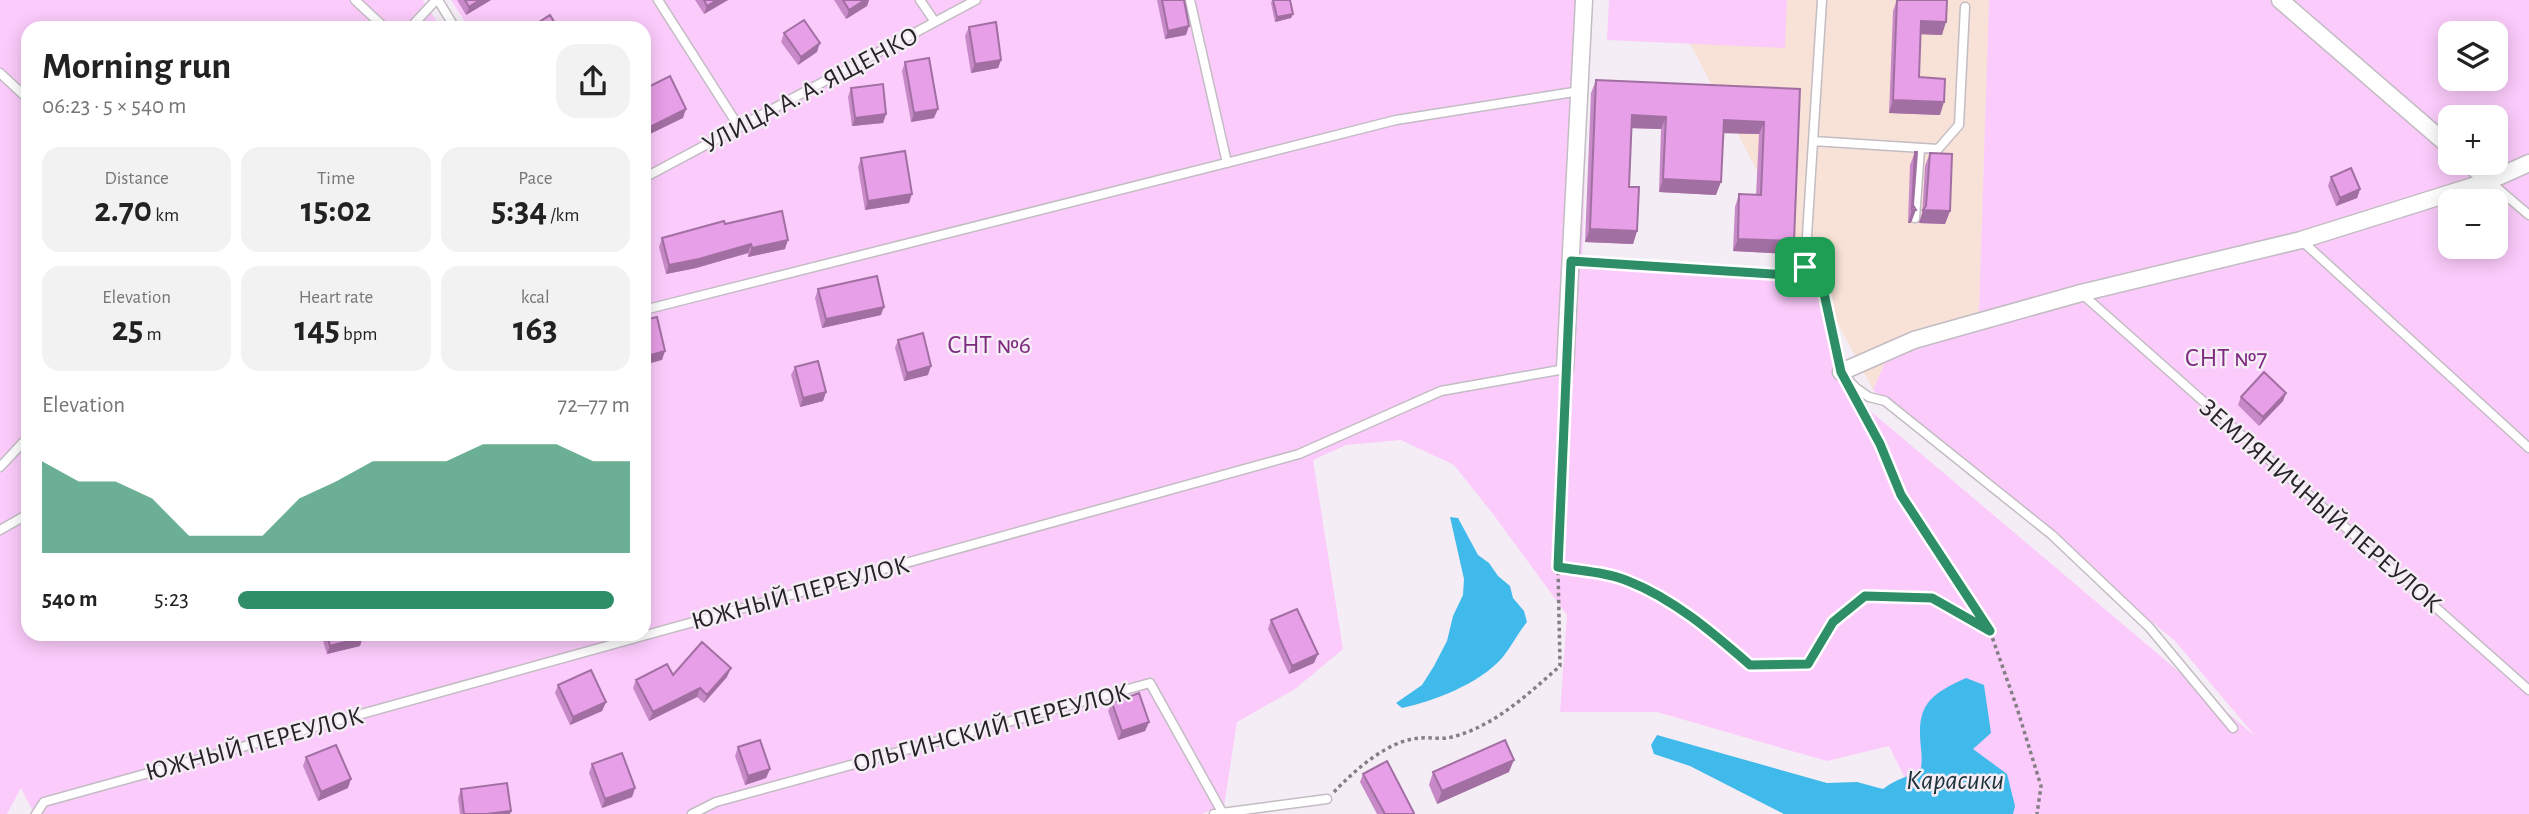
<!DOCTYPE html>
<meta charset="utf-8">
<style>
:root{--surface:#fff;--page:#f2f2f2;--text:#222;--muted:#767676;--accent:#2d8e67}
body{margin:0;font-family:"Alegreya Sans",sans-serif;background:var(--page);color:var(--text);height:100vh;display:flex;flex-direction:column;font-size:26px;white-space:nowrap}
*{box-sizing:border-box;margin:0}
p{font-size:23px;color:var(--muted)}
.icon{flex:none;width:38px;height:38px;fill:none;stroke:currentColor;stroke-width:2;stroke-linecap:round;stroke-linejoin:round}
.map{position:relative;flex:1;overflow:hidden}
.side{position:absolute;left:21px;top:21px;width:630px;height:620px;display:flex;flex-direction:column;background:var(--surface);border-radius:21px;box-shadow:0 4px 18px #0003}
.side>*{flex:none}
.fabs{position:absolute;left:2438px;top:21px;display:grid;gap:14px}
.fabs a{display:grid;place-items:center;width:70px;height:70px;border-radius:14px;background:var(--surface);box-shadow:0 4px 18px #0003;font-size:35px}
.pin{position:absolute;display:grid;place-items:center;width:60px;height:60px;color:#fff;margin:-30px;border-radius:14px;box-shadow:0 4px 10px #0006}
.round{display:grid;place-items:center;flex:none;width:74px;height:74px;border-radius:21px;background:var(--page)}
.summary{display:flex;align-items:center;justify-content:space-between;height:119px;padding:0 21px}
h1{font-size:38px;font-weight:700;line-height:52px}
.figures{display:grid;grid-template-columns:repeat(3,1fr);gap:10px;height:119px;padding:7px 21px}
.figures div{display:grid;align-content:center;border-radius:18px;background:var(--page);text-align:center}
.figures b{font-size:35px;font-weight:700}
.figures small{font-size:19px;font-weight:400}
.figures p{font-size:19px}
.chart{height:196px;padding:14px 21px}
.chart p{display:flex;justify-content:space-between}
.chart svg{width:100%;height:126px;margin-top:7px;fill:var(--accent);opacity:.7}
ul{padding:0 21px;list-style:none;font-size:23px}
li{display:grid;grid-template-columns:112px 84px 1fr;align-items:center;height:52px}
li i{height:18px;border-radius:9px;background:var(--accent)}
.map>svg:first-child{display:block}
.education{fill:#f8e1d6}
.green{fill:#fbcbfb;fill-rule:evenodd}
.water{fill:#40baea}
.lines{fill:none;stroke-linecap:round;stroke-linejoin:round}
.lane-casing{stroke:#c3bcc3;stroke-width:11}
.street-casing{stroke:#c3bcc3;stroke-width:19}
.path{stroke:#847f84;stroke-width:3.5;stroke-dasharray:3.5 3.5;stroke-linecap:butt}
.lane{stroke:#fff;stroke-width:8}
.street{stroke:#fff;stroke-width:16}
.wall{fill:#c789c7}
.shaded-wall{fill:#a26fa2}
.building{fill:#e79fe7;stroke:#a26fa2;stroke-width:2}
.route-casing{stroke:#fff;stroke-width:14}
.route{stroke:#2d8e67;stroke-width:9}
.labels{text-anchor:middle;stroke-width:5;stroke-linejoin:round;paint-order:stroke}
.street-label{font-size:26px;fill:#272427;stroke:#f5edf5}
.park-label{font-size:26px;fill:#7d2a7f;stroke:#f5edf5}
.water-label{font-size:28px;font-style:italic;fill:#1d323b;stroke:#f5edf5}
</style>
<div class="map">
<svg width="2529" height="814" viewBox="0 0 2529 814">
<rect width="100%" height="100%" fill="#f5edf5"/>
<path class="education" d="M1667,0H1989L1979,312L1891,349L1873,390Z"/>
<path class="green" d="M0,0H423L441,28H28V634H644V28H469L451,0H1590L1582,267H1805L1868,409L2255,736L2175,641L1873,390L1891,349L1979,312L1989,0H2529V814H1923L1889,746L1827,761L1657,712H1560L1567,615L1493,514L1454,465L1401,440L1346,445L1313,460L1343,649L1295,689L1237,722L1224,806L1201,814H34L21,788L7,814H0ZM2450,33H2496V79H2450ZM2450,117H2496V163H2450ZM2450,201H2496V247H2450Z
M1609,0H1787L1785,48L1607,40Z"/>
<path class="water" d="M1450,517L1458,518L1478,555L1489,563L1498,576L1510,586L1513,598L1524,611L1527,622C1518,633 1511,647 1502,658C1479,684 1434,701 1402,708L1396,703L1422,685L1434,666L1447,641L1453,616L1463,595L1464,579Z
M1966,678L1984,685L1991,733L1973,749L2007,774L2015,806L2013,814H1784L1690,766L1654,754L1651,745L1657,735L1827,783L1857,782L1883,789C1895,779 1908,778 1921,768C1923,756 1920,746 1920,734C1919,699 1939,691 1966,678Z"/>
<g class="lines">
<defs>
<path id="lane" d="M355,0L385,28
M438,0L455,28
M658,0L739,127
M920,0L935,22
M1190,0L1227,163
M410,28L436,0
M0,73L28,99
M1813,141L1938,149L1959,125L1965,7
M644,178L976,0
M2489,181L2529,215
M1915,218L1920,149
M2301,240L2529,448
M1571,261L1788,275L1805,267L1822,0
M1805,267L1817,275L1822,284L1841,372L1856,388L1869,397L1885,401L2052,535L2149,627L2233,728
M2081,293L2529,690
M644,310L1396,120L1580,91
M0,467L28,437
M0,530L28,514
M36,814L44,802L1299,454L1441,391L1565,369
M692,814L716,802L1150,683L1222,812
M1214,814L1327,799"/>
<path id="street" d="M2280,0L2450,147
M2468,163L2489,181
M1565,369L1584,0
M1841,372L1914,340L2081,293L2301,240L2489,181L2529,163"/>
</defs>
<use href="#lane" class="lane-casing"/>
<use href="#street" class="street-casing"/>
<path class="path" d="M1565,384L1558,567C1580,571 1607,572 1628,581C1674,599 1713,633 1750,665L1808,664L1833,622L1865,596L1932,598L1990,631L2017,708L2041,786L2037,814
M1860,408L1880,444L1901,495L1988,627
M1334,792C1355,770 1388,740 1420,738C1430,737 1442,740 1452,737C1495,726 1528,694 1560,666L1558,567"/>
<use href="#lane" class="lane"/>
<use href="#street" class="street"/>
</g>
<path class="wall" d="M457,0H491L466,15Z
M695,0H728L704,14Z
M834,0H869L867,6L846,19Z
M1157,0H1184L1186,35L1165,39Z
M1272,0H1290L1293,14L1291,18L1275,22L1271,3Z
M1897,0H1947L1942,35L1920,34L1919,77L1940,115L1889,113L1893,11Z
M969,27L1001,60L998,68L971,73L965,36Z
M784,33L817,52L798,65L781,42Z
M905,62L934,118L911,122L902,71Z
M1596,80L1800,89L1789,254L1733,251L1735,207L1739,194L1756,195L1759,134L1723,133L1716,195L1659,192L1661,129L1631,128L1629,187L1637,231L1633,244L1585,242L1591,93Z
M851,88L886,114L883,123L852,126L848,97Z
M1915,152L1913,205L1911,223H1908L1910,165Z
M1930,153L1950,211L1945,224L1919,223L1922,215L1925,166Z
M861,158L909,203L865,210L858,167Z
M2331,177L2360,189L2357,198L2336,206L2328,186Z
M725,224L785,249L748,257V253L696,268L666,274L659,247L662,238Z
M818,289L881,315L822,328L815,298Z
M898,340L928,375L904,381L895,348Z
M795,367L826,392L823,401L800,407L791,375Z
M2286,393L2283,401L2259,426L2238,405L2241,397Z
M1271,620L1314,663L1289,674L1268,629Z
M321,634H362L360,646L327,654Z
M673,675L727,677L704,703L697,697L649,721L633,688L636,680Z
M558,685L606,702L602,711L570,725L555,693Z
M1112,703L1149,722L1145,731L1118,740L1108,711Z
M738,747L770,769L766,778L745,785L735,756Z
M306,757L348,788L318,801L303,766Z
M592,764L635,788L632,797L602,808L589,773Z
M1433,772H1509L1437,804L1429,785Z
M1363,774L1414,814H1377L1360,782Z
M461,789L511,811L510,814H460L458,798Z"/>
<path class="shaded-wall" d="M480,0H491L466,15L469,7Z
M717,0H728L704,14L707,6Z
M865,0H869L867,6L846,19L849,10Z
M1293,14L1291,18L1275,22L1277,17Z
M1921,21L1946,22L1942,35L1916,34Z
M1189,26L1186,35L1165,39L1168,31Z
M820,43L817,52L798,65L801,57Z
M1001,60L998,68L971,73L975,64Z
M1893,100L1944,102L1940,115L1889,113Z
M686,109L683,118L644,137V130Z
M938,109L934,118L911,122L914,113Z
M886,114L883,123L852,126L855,118Z
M1632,115L1666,117L1661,129L1627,128Z
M1724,120L1764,122L1759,134L1719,133Z
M1663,179L1721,182L1716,195L1659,192Z
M2360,189L2357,198L2336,206L2340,198Z
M912,194L909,203L865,210L868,201Z
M1912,210H1916L1911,223H1908Z
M1923,210L1950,211L1945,224L1919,223Z
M1590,229L1637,231L1633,244L1585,242Z
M1738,239L1794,241L1789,254L1733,251Z
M788,240L785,249L748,257L752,248Z
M751,244L748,253L696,268L666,274L669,265Z
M884,307L881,315L822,328L826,319Z
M665,351L662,360L644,365V357Z
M931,366L928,375L904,381L907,373Z
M826,392L823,401L800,407L803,398Z
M2286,393L2283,401L2259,426L2263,417Z
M363,637L360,646L327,654L330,646Z
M1318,654L1314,663L1289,674L1292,666Z
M731,668L727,677L704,703L707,695Z
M700,688L697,697L649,721L653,712Z
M606,702L602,711L570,725L573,717Z
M1149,722L1145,731L1118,740L1122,731Z
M1514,760L1509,772L1437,804L1442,791Z
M770,769L766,778L745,785L748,776Z
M351,779L348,788L318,801L321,792Z
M635,788L632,797L602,808L605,799Z
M511,811L510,814H486Z"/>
<path class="building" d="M465,0H480L469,7Z
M704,0H717L707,6Z
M843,0H865L849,10Z
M1162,0H1184L1189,26L1168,31Z
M1273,0H1290L1293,14L1277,17Z
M1897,0H1947L1946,22L1921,21L1919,77L1945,79L1944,102L1893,100Z
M550,15L558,28H530Z
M804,20L820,43L801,57L784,33Z
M996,22L1001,60L975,64L969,27Z
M929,58L938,109L914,113L905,62Z
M670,76L686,109L644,130V89Z
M1596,80L1800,89L1794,241L1738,239L1739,194L1761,195L1764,122L1724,120L1721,182L1663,179L1666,117L1632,115L1629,187H1639L1637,231L1590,229Z
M883,84L886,114L855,118L851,88Z
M905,151L912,194L868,201L861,158Z
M1915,152H1917L1913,205L1916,210H1912Z
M1930,153L1952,154L1950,211L1923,210L1926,206Z
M2351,168L2360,189L2340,198L2331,177Z
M782,211L788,240L752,248L751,244L699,259L669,265L662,238L724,221L725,224Z
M877,276L884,307L826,319L818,289Z
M657,317L665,351L644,357V320Z
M923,333L931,366L907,373L898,340Z
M818,361L826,392L803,398L795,367Z
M2264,372L2286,393L2263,417L2241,397Z
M1297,609L1318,654L1292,666L1271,620Z
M327,634H362L363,637L330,646Z
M702,642L731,668L707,695L700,688L653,712L636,680L667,664L673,675Z
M591,670L606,702L573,717L558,685Z
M1139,693L1149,722L1122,731L1112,703Z
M760,740L770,769L748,776L738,747Z
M1505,740L1514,760L1442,791L1433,772Z
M336,745L351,779L321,792L306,757Z
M622,753L635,788L605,799L592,764Z
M1387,761L1414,813L1413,814H1385L1363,774Z
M507,783L511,811L486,814H464L461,789Z"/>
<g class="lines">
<defs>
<path id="route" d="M1571,261L1788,275L1805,267L1817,275L1822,284L1841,372L1880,444L1901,495L1990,631L1932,598L1865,596L1833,622L1808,664L1750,665C1713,633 1674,599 1628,581C1607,572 1580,571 1558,567Z"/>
</defs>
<use href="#route" class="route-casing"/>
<use href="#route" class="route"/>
</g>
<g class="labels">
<g class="street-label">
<text transform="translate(810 89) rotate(-28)" y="9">УЛИЦА А. А. ЯЩЕНКО</text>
<text transform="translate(2321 505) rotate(41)" y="9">ЗЕМЛЯНИЧНЫЙ ПЕРЕУЛОК</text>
<text transform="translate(800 592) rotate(-15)" y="9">ЮЖНЫЙ ПЕРЕУЛОК</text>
<text transform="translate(991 727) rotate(-15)" y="9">ОЛЬГИНСКИЙ ПЕРЕУЛОК</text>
<text transform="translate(254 743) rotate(-15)" y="9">ЮЖНЫЙ ПЕРЕУЛОК</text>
</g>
<g class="park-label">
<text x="989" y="353">СНТ №6</text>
<text x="2226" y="366">СНТ №7</text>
</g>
<g class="water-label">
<text x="1955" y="789">Карасики</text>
</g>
</g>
</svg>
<div class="fabs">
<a><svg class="icon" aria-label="layers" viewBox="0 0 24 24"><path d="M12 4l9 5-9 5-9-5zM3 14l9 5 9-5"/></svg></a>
<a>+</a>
<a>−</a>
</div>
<div class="pin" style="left:1805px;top:267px;background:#1e9e55"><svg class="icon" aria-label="arrive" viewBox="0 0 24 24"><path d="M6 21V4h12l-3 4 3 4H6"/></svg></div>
<section class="side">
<div class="summary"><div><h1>Morning run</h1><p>06:23 · 5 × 540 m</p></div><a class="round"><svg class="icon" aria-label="share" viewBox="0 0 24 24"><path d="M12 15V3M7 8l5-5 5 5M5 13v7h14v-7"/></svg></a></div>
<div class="figures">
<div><p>Distance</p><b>2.70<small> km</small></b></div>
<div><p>Time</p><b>15:02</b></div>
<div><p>Pace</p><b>5:34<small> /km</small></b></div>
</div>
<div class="figures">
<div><p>Elevation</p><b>25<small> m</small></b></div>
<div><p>Heart rate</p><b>145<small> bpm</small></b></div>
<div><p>kcal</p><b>163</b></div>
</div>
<div class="chart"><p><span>Elevation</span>72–77 m</p>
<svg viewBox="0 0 160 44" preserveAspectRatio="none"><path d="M0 44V12L10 19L20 19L30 25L40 38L50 38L60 38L70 25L80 19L90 12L100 12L110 12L120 6L130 6L140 6L150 12L160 12V44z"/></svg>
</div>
<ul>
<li><b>540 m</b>5:23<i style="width:96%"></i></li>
</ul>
</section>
</div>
